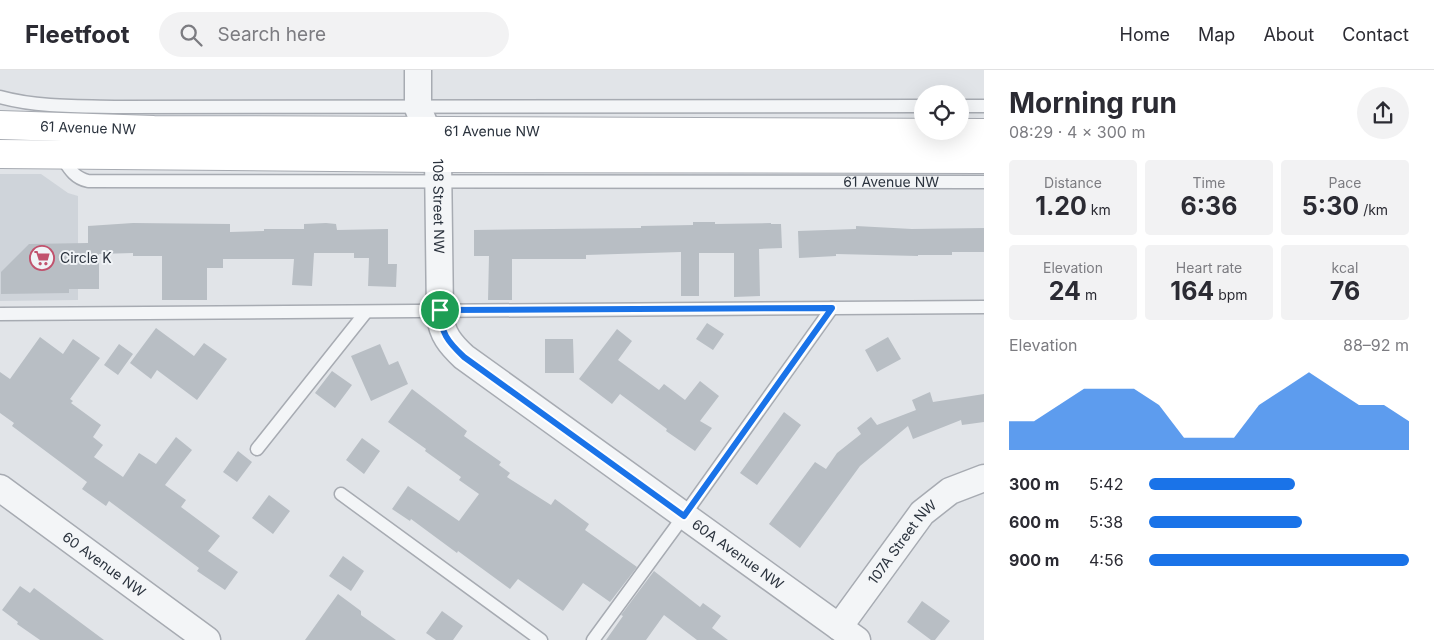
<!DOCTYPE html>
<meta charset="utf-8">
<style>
:root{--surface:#fff;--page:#f2f2f3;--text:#2b2b33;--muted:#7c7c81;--line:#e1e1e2;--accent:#1a73e8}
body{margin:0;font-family:Inter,sans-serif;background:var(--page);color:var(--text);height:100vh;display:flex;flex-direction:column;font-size:19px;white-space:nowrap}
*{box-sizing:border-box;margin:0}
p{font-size:16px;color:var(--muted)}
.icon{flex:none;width:28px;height:28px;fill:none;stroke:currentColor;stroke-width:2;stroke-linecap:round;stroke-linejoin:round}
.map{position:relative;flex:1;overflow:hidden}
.details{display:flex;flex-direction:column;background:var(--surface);width:450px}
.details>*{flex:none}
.buttons{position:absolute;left:914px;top:15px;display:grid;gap:10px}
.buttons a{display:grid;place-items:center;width:55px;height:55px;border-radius:50%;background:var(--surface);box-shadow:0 5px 20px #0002;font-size:25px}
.pin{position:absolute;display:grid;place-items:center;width:42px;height:42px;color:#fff;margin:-21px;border:2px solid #fff;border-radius:50%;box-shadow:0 1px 5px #0007}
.round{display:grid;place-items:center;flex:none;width:52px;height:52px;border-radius:26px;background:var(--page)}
.overview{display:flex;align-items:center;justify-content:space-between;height:85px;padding:0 25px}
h1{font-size:28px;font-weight:700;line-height:38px}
.stats{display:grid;grid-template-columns:repeat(3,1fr);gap:8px;height:85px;padding:5px 25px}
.stats div{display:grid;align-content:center;border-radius:5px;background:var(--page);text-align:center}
.stats b{font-size:25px;font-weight:700}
.stats small{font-size:14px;font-weight:400}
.stats p{font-size:14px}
.chart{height:140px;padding:10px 25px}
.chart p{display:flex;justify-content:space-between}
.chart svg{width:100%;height:90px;margin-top:5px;fill:var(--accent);opacity:.7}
ul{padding:0 25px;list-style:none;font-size:16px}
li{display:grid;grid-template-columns:80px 60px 1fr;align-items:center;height:38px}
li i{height:12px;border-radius:6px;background:var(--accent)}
header{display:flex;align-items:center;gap:30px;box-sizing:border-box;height:70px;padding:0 25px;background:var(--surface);border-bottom:1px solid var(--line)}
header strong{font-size:24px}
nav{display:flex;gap:28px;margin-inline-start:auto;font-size:18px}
.search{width:350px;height:45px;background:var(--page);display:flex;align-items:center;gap:12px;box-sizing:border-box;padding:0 18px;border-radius:28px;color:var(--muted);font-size:19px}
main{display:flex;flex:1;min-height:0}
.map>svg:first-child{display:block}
.built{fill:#cfd4da}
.building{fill:#b8bec4}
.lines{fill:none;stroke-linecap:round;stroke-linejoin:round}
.service-casing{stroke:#a7abb2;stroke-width:15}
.minor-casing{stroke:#a7abb2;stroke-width:29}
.secondary-casing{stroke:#a7abb2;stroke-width:30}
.service{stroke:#f3f5f7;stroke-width:12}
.minor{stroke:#f3f5f7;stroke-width:26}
.secondary{stroke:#fff;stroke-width:28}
.route-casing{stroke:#fff;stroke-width:10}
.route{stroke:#1a73e8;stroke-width:6}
.labels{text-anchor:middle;stroke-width:4;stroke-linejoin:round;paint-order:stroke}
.street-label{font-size:14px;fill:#2b333e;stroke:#f0f3f6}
.poi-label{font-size:14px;fill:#2b333e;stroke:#f0f3f6;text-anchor:start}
</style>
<header>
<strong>Fleetfoot</strong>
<div class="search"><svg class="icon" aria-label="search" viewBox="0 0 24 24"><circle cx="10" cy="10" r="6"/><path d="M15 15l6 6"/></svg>Search here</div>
<nav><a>Home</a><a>Map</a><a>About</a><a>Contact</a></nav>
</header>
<main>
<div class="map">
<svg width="984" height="570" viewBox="0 0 984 570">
<rect width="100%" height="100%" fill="#e1e4e8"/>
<path class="built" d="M0,104H41L68,123L78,126V230L0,231Z"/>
<path class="building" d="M693,152H715V154L771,153V154H781L782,178L759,179L760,226L734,227V183H699V226H681V182L586,185V189H512V230H488L489,186H474V160L641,158V156L693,155Z
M133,153L230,154V162L264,161V159H304V154L326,153L336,154L337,160L388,159V194H397L396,217L368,216L369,188H354V183H314L312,216L292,215L294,189H223V198H207V230H162V186H133V183L99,184V219H69V223L1,224V202L29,174L88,173V156Z
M856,156L912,159L984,158V182H952V185H918V186L836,184V186L799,188L798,161L856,159Z
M707,253L724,264L713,280L696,269Z
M156,258L194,286L204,273L227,289L197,330L157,300L151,309L130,293Z
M617,259L632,271L618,290L659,320L664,314L685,330L700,311L719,326L700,351L712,358L695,381L666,361L667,359L620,324L612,334L579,309Z
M40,267L63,284L73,269L100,288L70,329L73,331L71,333L101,355L93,367L103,375L94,387L123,407L139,383L156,394L176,367L192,380L165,415L186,430L181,437L220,466L208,481L238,502L225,520L197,501L199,498L109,431L106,436L82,419L87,412L12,356L14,353L0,343V302L10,309Z
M888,267L901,289L877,302L865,280Z
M545,269H573L574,303H545Z
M119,274L133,284L118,305L104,295Z
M380,274L389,295L398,291L408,314L371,331L351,286Z
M332,301L352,315L335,338L315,323Z
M412,319L467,361L464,366L501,392L499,395L510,403L507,407L551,435L555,429L589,454L585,460L637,497L610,532L583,513L563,541L518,509L510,519L458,481L457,483L411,449L410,451L392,439L408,416L459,451L479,424L459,410L461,407L425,381L426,379L388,352Z
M930,322L933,332L984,324V352L962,355L961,350L913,369L908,356L860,396L800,478L769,454L815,392L826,399L837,383L861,364L857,358L871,347L877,355L916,340L912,330Z
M784,342L801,355L757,415L740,403Z
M362,368L380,381L364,404L346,390Z
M238,381L252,392L237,412L223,402Z
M269,425L290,441L273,464L252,448Z
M343,486L364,501L351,521L329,506Z
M654,501L700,537L703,533L721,546L712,558L728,570H697L664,545L646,570H606L623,546L621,545Z
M20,516L30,523L34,518L104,570H40L17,554L18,552L2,540Z
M338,524L361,541V545L396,570H305Z
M922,531L950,551L935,570H931L907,552Z
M442,541L463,556L453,570H436L426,563Z"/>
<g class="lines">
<defs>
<g id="service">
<path d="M0,27C40,38 83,36 124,37L922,36"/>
<path d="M960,36H984"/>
<path id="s1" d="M61,86C69,98 74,108 88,111L984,112"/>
<path d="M0,244L984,237"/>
<path d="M257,379L366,242"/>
<path d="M341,424L541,570"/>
<path d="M593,570L675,458L832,238"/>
</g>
<g id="minor">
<path id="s2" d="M418,0V38L438,88L440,246C442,264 450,274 464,287L857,570"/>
<path id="s3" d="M0,418L207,570"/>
<path id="s4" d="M839,557L922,443L950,421L984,408"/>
</g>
<g id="secondary">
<path id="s5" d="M0,55L154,60L984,63"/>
<path d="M0,84L438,88L984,89"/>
</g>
</defs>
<use href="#service" class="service-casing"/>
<use href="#minor" class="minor-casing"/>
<use href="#secondary" class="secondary-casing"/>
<use href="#service" class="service"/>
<use href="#minor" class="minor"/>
<use href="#secondary" class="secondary"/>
</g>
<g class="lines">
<defs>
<path id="route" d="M832,238L684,446L464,287C447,271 441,263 440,240Z"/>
</defs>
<use href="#route" class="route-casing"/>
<use href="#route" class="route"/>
</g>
<defs>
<symbol id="supermarket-ring" viewBox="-11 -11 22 22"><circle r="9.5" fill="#f0f3f6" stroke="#c1526d" stroke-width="1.5"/><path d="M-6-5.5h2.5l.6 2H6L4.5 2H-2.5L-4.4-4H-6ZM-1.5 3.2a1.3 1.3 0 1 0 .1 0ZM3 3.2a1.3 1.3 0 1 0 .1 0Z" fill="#c1526d"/></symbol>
</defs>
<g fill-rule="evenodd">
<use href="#supermarket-ring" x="28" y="174" width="28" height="28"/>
</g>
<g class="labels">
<g class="street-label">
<text dy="5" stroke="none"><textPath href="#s5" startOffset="88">61 Avenue NW</textPath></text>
<text dy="5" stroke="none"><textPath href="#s5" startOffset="492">61 Avenue NW</textPath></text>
<text dy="5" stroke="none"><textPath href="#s1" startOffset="841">61 Avenue NW</textPath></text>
<text dy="5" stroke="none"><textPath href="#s2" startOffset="140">108 Street NW</textPath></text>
<text dy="5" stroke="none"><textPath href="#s4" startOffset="106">107A Street NW</textPath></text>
<text dy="5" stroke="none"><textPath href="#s2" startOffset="636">60A Avenue NW</textPath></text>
<text dy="5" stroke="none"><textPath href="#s3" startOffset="129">60 Avenue NW</textPath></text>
</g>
<g class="poi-label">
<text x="60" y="193">Circle K</text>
</g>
</g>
</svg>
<div class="buttons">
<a><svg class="icon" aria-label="locate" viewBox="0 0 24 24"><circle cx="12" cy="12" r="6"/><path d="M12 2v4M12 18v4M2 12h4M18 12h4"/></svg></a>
</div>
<div class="pin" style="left:440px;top:240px;background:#1e9e55"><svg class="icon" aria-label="arrive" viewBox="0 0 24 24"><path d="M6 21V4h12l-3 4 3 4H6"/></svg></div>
</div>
<section class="details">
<div class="overview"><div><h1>Morning run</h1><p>08:29 · 4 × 300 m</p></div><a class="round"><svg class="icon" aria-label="share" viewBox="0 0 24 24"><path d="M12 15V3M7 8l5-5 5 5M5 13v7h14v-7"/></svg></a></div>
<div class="stats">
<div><p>Distance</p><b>1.20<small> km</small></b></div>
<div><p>Time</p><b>6:36</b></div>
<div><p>Pace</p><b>5:30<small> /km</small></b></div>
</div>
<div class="stats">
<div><p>Elevation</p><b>24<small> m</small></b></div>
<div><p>Heart rate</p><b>164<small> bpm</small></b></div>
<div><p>kcal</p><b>76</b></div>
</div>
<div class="chart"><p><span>Elevation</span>88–92 m</p>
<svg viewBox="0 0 160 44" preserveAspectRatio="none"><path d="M0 44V30L10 30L20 22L30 14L40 14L50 14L60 22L70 38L80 38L90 38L100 22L110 14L120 6L130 14L140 22L150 22L160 30V44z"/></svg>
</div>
<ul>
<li><b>300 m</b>5:42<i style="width:56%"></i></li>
<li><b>600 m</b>5:38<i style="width:59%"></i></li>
<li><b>900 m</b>4:56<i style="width:100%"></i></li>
</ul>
</section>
</main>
